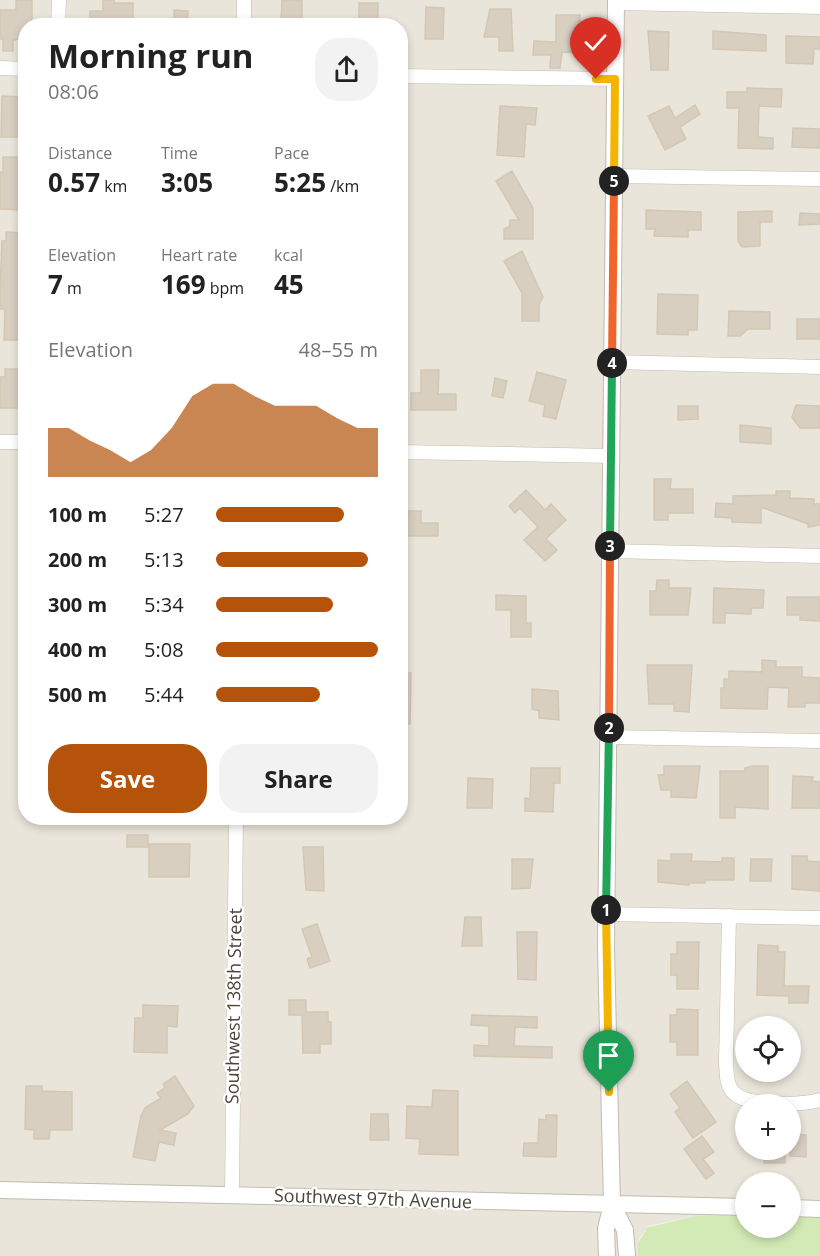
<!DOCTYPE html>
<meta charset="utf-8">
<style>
:root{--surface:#fff;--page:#f2f2f2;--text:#222;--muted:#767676;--accent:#b45309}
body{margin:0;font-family:"Open Sans",sans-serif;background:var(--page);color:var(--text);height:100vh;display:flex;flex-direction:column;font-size:22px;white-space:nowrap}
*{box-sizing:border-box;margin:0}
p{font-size:20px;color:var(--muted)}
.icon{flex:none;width:33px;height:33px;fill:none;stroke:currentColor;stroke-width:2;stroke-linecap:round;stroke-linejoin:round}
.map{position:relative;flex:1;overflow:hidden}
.side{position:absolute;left:18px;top:18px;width:390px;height:807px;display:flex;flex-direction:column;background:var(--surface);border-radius:24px;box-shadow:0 3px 9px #0003}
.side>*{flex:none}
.buttons{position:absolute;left:735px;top:1016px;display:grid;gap:12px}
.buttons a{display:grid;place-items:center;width:66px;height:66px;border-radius:50%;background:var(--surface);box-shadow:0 3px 9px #0003;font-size:30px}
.pin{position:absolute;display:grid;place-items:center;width:51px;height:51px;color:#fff;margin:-62px -26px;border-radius:50% 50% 50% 0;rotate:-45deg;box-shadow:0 0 6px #0007}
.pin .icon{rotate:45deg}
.km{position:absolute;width:30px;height:30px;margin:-15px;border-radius:50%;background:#222;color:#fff;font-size:16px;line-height:30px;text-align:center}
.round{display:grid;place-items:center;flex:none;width:63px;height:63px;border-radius:24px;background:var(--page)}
.summary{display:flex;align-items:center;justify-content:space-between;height:102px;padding:0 30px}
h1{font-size:33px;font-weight:700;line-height:45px}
.stats{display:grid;grid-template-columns:repeat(3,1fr);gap:9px;height:102px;padding:6px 30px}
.stats div{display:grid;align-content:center}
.stats b{font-size:26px;font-weight:700}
.stats small{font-size:16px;font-weight:400}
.stats p{font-size:16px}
.chart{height:168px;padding:12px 30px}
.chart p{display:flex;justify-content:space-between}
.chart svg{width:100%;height:108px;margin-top:6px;fill:var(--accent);opacity:.7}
.primary-button{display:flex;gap:12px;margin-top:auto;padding:12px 30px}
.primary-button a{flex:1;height:69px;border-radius:24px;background:var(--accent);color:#fff;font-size:24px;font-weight:700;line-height:69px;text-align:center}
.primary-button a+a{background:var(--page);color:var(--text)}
ul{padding:0 30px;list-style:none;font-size:20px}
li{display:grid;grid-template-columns:96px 72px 1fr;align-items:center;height:45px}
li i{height:15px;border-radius:8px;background:var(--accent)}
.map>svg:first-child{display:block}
.residential{fill:#eae5da;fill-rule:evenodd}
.green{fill:#d2eab5}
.building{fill:#d8cfc1;stroke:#d3c7b4;stroke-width:1.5}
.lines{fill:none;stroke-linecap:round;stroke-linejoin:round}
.minor-casing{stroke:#c2bbae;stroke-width:15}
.tertiary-casing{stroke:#c2bbae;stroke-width:18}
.minor{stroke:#fff;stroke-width:14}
.tertiary{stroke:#fff;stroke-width:16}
.split-1-casing{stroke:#fff;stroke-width:12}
.split-2-casing{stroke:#fff;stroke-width:12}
.split-3-casing{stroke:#fff;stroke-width:12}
.split-4-casing{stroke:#fff;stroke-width:12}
.split-5-casing{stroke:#fff;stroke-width:12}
.split-6-casing{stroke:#fff;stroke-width:12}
.split-1{stroke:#f5b400;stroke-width:8}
.split-2{stroke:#22a559;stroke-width:8}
.split-3{stroke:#f0652b;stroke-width:8}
.split-4{stroke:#22a559;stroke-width:8}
.split-5{stroke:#f0652b;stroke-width:8}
.split-6{stroke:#f5b400;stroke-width:8}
.labels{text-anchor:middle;stroke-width:4.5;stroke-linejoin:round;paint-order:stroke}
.street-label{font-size:18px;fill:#4b4439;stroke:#fff}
</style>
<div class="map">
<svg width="820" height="1256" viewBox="0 0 820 1256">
<rect width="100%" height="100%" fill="#f6f3ec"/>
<path class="residential" d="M0,0H820V1217L791,1216L790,1182H746L745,1216H696L648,1226L639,1239L638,1256H0ZM26,26H400V818H26ZM746,1026H790V1071H746ZM746,1104H790V1149H746Z"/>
<path class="green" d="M696,1216H745L746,1227H790L791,1216L820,1217V1256H638V1243L646,1230L645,1228Z"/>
<path class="building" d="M16,0H32V21L30,26H26V38L13,40V51H3V39H0V10H16Z
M103,0H114V3H133V26H90V11H103Z
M282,0H302V26H281Z
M359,3H378V26H359Z
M426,7L444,8L443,39H425Z
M490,9H511L513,51H499V37H484Z
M174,10L188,11L187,26H174Z
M556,15H580V53L562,52L560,68H550L551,55H533L534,41L556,42Z
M648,31L669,32L668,70H651Z
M713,31L766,35V51L713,49Z
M786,36L820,37V49H814L813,64L786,63Z
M747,88L782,89L781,107L759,106L758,137L773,138V149L738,148L739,108H727V92H747Z
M2,96L26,97V137H1Z
M695,105L700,114L680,127L686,139L665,150L648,116L669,106L675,118Z
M500,106L537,108L535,125L526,124L524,157L497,155Z
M793,128L820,129V148L792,147Z
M3,157H23L22,180H25L22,210L0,209V172H3Z
M512,171L533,208V239H504V229L510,226V220H519L496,181Z
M646,210L701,212V230H688V237L654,236L655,229H646Z
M772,211V222H760V246L742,247L738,241V212Z
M800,213L820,214V224L799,225Z
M6,232L25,233L26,340H4L5,309H0V290L2,241H6Z
M522,251L543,297L539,305V321H522V293L504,261Z
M658,294L698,295L697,330H688V335L657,334Z
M729,311L770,312V329H748L740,336H728Z
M797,319H820V339H797Z
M5,369H22V408H0V377H5Z
M421,370H439L438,394H456V410H411V393H421Z
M537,372L566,380L556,419L543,416L545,405L529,401Z
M495,378L507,381L503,398L492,396Z
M796,405L820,406V428H800L792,417Z
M678,406H698V419L678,420Z
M740,425L771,428V444L740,442Z
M654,479H671L670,489H693V513H668V520H654Z
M526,490L545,510L551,504L566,520L546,539L557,550L545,561L524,540L538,527L520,508L515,513L509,506Z
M776,491H790V498L814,499V504H820V525L808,527V524L761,507V523L732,522V518L715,517L716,503L733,504V496L776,495Z
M408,511H421V523H438V536H400V517H408Z
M657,580H669V588H691L688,615H650V591H656Z
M714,588L764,590L763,608H751V614L725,613V623H713Z
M496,595L526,596V623H531V637H511V610H496Z
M787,597H820V621L800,620V615H787Z
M762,660L776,661V667H802V677L820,678V703H805V707H788L789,688L768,687L767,709L721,708V688H724V679H729V671L762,672Z
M647,665H692L689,712L674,711V704H649Z
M401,673H411L410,724H400Z
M532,689L558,691L559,720L539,718V711L532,709Z
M664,766H700L696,798L671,797V790H661L658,775H664Z
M753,766H768V809L735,807V818H720V771H745V768Z
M531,768H560V783H554L553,812L525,811V798L530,799Z
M793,776L813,777L812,781L820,782V808H792Z
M468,778L493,779L492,808H467Z
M127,835H148V847H127Z
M149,844H190L189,877H149Z
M303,847H323L324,891L306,890Z
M671,854H692L691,861L722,862V858H734V880H705V883H689V885L658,882V860L671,861Z
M792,856H807V861L820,862V891L792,889Z
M512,859H533L530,888L512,889Z
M751,859H772L771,881H750Z
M465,917H481L482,946H462Z
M317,924L330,961L310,968L307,959L312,957L302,929Z
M517,932H537L536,980L518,979Z
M677,942H699L698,989H677V975H671V954H677Z
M758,945L778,946V952H785L784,986H809L808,1003H789V996L757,995Z
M289,1000H306V1012H328V1022H331V1044H320V1053H303L302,1015H289Z
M143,1005L178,1006L177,1027L167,1026V1053L134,1052L135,1018H143Z
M677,1009L698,1010V1055H677V1042H670V1015H677Z
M472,1015L537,1017V1028L515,1027L514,1046L552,1047V1058L474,1056V1045L489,1046V1026L471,1025Z
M175,1076L194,1106L188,1114L160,1130L176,1133L174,1145L159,1142L155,1161L133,1157L141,1116L145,1108L161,1098L157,1093L165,1088L163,1084Z
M687,1081L716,1122L693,1138L675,1112L680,1108L670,1094Z
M26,1086H42V1091L72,1092V1130H50L49,1139H34V1130L25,1129Z
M433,1090L458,1091V1155L419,1154L420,1139L406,1138L407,1106L432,1107Z
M371,1114H388L389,1140H370Z
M546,1115H557L556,1157L523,1156L524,1143H538L539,1119L546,1120Z
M790,1134L806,1135V1157L790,1156Z
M702,1136L714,1152L703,1159L714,1173L706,1179L684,1149Z
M764,1149H785V1163H764Z"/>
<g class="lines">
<defs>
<path id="minor" d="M616,3L820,7
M58,26L59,0
M244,26V0
M0,68L26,69
M400,76L615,79
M614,176L820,179
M612,362L820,367
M0,442H26
M400,452L612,456
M609,551L820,556
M609,737L820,741
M606,914L820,918
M729,916L726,1063C727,1073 726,1083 732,1091C746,1108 800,1105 820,1100
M232,1194L236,818"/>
<path id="tertiary" d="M0,1190L746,1207
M612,1205L625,1230L627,1256
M790,1208L820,1209
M607,1256L606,1228L612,1205L606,948L616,0"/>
</defs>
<use href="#minor" class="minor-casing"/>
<use href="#tertiary" class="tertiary-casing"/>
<use href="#minor" class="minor"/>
<use href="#tertiary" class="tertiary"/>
</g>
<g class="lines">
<defs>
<path id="split-1" d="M606,910L609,1092"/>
<path id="split-2" d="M606,910L609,728"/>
<path id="split-3" d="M609,728L610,546"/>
<path id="split-4" d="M610,546L612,363"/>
<path id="split-5" d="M612,363L614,181"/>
<path id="split-6" d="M596,79H615L614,181"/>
</defs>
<use href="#split-1" class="split-1-casing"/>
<use href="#split-2" class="split-2-casing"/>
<use href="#split-3" class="split-3-casing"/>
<use href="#split-4" class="split-4-casing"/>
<use href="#split-5" class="split-5-casing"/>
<use href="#split-6" class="split-6-casing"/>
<use href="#split-1" class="split-1"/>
<use href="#split-2" class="split-2"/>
<use href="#split-3" class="split-3"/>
<use href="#split-4" class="split-4"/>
<use href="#split-5" class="split-5"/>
<use href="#split-6" class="split-6"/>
</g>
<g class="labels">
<g class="street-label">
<text transform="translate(234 1006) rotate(-89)" y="6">Southwest 138th Street</text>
<text transform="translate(373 1199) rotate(2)" y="6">Southwest 97th Avenue</text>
</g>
</g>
</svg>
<div class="buttons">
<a><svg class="icon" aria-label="locate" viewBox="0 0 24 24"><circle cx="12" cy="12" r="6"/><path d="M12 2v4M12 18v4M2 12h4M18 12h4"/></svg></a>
<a>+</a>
<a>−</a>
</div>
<div class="pin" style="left:609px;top:1092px;background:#1e9e55"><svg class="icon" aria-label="arrive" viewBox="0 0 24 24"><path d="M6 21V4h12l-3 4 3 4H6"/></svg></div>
<div class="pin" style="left:596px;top:79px;background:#d93025"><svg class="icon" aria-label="check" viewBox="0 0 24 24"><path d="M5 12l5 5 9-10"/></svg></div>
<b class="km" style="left:606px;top:910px">1</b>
<b class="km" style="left:609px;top:728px">2</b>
<b class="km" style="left:610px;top:546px">3</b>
<b class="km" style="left:612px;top:363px">4</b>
<b class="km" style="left:614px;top:181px">5</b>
<section class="side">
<div class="summary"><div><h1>Morning run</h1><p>08:06</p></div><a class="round"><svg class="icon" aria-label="share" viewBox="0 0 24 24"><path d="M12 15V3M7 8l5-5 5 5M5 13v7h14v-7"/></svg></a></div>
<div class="stats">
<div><p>Distance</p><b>0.57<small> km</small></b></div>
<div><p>Time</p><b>3:05</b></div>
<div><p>Pace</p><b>5:25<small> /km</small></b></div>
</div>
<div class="stats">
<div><p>Elevation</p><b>7<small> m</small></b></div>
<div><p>Heart rate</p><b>169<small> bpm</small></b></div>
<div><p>kcal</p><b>45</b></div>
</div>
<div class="chart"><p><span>Elevation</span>48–55 m</p>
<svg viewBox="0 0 160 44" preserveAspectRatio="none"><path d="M0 44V24L10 24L20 29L30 33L40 38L50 33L60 24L70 11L80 6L90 6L100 11L110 15L120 15L130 15L140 20L150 24L160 24V44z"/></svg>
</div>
<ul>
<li><b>100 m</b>5:27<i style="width:79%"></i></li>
<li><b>200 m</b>5:13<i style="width:94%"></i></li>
<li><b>300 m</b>5:34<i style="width:72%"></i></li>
<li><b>400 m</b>5:08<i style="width:100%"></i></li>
<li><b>500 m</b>5:44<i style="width:64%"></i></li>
</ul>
<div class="primary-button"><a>Save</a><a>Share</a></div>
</section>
</div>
